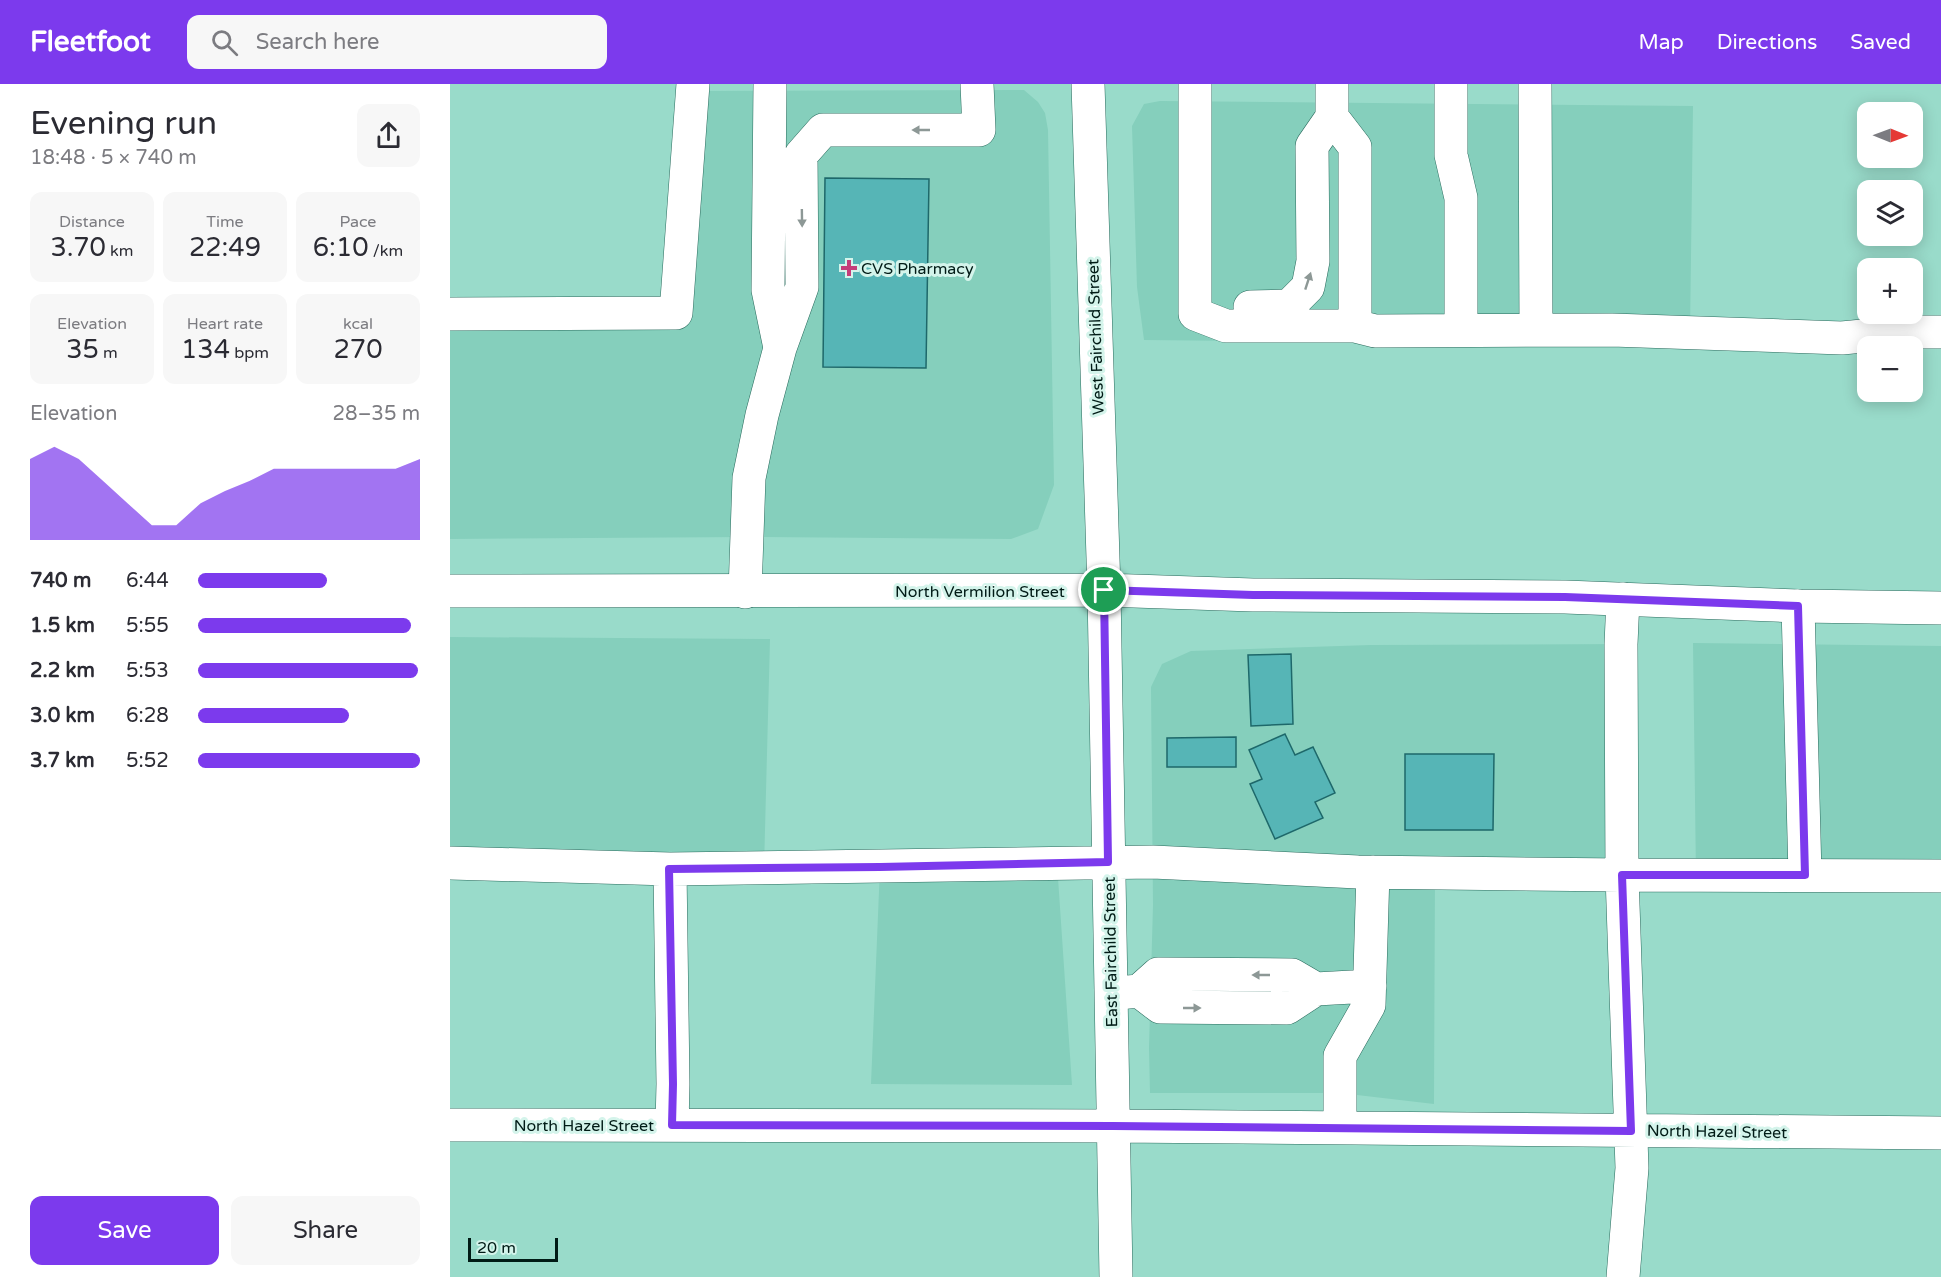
<!DOCTYPE html>
<meta charset="utf-8">
<style>
:root{--surface:#fff;--page:#f7f7f7;--text:#2b2b33;--muted:#7c7c81;--accent:#7c3aed}
body{margin:0;font-family:"Varela Round",sans-serif;background:var(--page);color:var(--text);height:100vh;display:flex;flex-direction:column;font-size:22px;white-space:nowrap}
*{box-sizing:border-box;margin:0}
p{font-size:20px;color:var(--muted)}
.icon{flex:none;width:33px;height:33px;fill:none;stroke:currentColor;stroke-width:2;stroke-linecap:round;stroke-linejoin:round}
.map{position:relative;flex:1;overflow:hidden}
.details{display:flex;flex-direction:column;background:var(--surface);width:450px}
.details>*{flex:none}
.needle{width:39px;rotate:91deg}
.tools{position:absolute;left:1407px;top:18px;display:grid;gap:12px}
.tools a{display:grid;place-items:center;width:66px;height:66px;border-radius:12px;background:var(--surface);box-shadow:0 3px 15px #0003;font-size:30px}
.scale{position:absolute;left:18px;bottom:15px;width:90px;box-sizing:border-box;padding-left:6px;border:3px solid #011b16;border-top:0;font-size:16px;line-height:21px;white-space:nowrap;color:#011b16;-webkit-text-stroke:4px #d4f4eb;paint-order:stroke}
.pin{position:absolute;display:grid;place-items:center;width:51px;height:51px;color:#fff;margin:-26px;border:3px solid #fff;border-radius:50%;box-shadow:0 2px 6px #0007}
.round{display:grid;place-items:center;flex:none;width:63px;height:63px;border-radius:12px;background:var(--page)}
.summary{display:flex;align-items:center;justify-content:space-between;height:102px;padding:0 30px}
h1{font-size:33px;font-weight:600;line-height:45px}
.figures{display:grid;grid-template-columns:repeat(3,1fr);gap:9px;height:102px;padding:6px 30px}
.figures div{display:grid;align-content:center;border-radius:12px;background:var(--page);text-align:center}
.figures b{font-size:26px;font-weight:600}
.figures small{font-size:16px;font-weight:400}
.figures p{font-size:16px}
.chart{height:168px;padding:12px 30px}
.chart p{display:flex;justify-content:space-between}
.chart svg{width:100%;height:108px;margin-top:6px;fill:var(--accent);opacity:.7}
.cta{display:flex;gap:12px;margin-top:auto;padding:12px 30px}
.cta a{flex:1;height:69px;border-radius:12px;background:var(--accent);color:#fff;font-size:24px;font-weight:600;line-height:69px;text-align:center}
.cta a+a{background:var(--page);color:var(--text)}
ul{padding:0 30px;list-style:none;font-size:20px}
li{display:grid;grid-template-columns:96px 72px 1fr;align-items:center;height:45px}
li i{height:15px;border-radius:8px;background:var(--accent)}
header{display:flex;align-items:center;gap:36px;box-sizing:border-box;height:84px;padding:0 30px;background:var(--accent);color:#fff}
header strong{font-size:28px}
nav{display:flex;gap:33px;margin-inline-start:auto;font-size:21px}
.search{width:420px;height:54px;background:var(--page);display:flex;align-items:center;gap:15px;box-sizing:border-box;padding:0 21px;border-radius:12px;color:var(--muted);font-size:22px}
main{display:flex;flex:1;min-height:0}
.map>svg:first-child{display:block}
.built{fill:#85cfbc}
.building{fill:#56b5b6;stroke:#1e686a;stroke-width:1.5}
.lines{fill:none;stroke-linecap:round;stroke-linejoin:round}
.minor-casing{stroke:#296b5d;stroke-width:34}
.major-casing{stroke:#296b5d;stroke-width:34}
.minor{stroke:#fff;stroke-width:33}
.major{stroke:#fff;stroke-width:33}
.oneway{fill:#8d9896}
.route-casing{stroke:#fff;stroke-width:12}
.route{stroke:#7c3aed;stroke-width:8}
.poi-dot{fill:#c53d7a;stroke:#d4f4eb;stroke-width:2}
.labels{text-anchor:middle;stroke-width:6;stroke-linejoin:round;paint-order:stroke}
.poi-label{font-size:16px;fill:#011b16;stroke:#d4f4eb;text-anchor:start}
.street-label{font-size:16px;fill:#011b16;stroke:#d4f4eb}
</style>
<header>
<strong>Fleetfoot</strong>
<div class="search"><svg class="icon" aria-label="search" viewBox="0 0 24 24"><circle cx="10" cy="10" r="6"/><path d="M15 15l6 6"/></svg>Search here</div>
<nav><a>Map</a><a>Directions</a><a>Saved</a></nav>
</header>
<main>
<section class="details">
<div class="summary"><div><h1>Evening run</h1><p>18:48 · 5 × 740 m</p></div><a class="round"><svg class="icon" aria-label="share" viewBox="0 0 24 24"><path d="M12 15V3M7 8l5-5 5 5M5 13v7h14v-7"/></svg></a></div>
<div class="figures">
<div><p>Distance</p><b>3.70<small> km</small></b></div>
<div><p>Time</p><b>22:49</b></div>
<div><p>Pace</p><b>6:10<small> /km</small></b></div>
</div>
<div class="figures">
<div><p>Elevation</p><b>35<small> m</small></b></div>
<div><p>Heart rate</p><b>134<small> bpm</small></b></div>
<div><p>kcal</p><b>270</b></div>
</div>
<div class="chart"><p><span>Elevation</span>28–35 m</p>
<svg viewBox="0 0 160 44" preserveAspectRatio="none"><path d="M0 44V11L10 6L20 11L30 20L40 29L50 38L60 38L70 29L80 24L90 20L100 15L110 15L120 15L130 15L140 15L150 15L160 11V44z"/></svg>
</div>
<ul>
<li><b>740 m</b>6:44<i style="width:58%"></i></li>
<li><b>1.5 km</b>5:55<i style="width:96%"></i></li>
<li><b>2.2 km</b>5:53<i style="width:99%"></i></li>
<li><b>3.0 km</b>6:28<i style="width:68%"></i></li>
<li><b>3.7 km</b>5:52<i style="width:100%"></i></li>
</ul>
<div class="cta"><a>Save</a><a>Share</a></div>
</section>
<div class="map">
<svg width="1491" height="1193" viewBox="0 0 1491 1193">
<rect width="100%" height="100%" fill="#99dbca"/>
<path class="built" d="M574,6L588,18L595,29L598,46L604,401L588,445L561,455L297,453L0,455V230L226,229L243,7Z
M710,17L1243,22L1240,248L899,258L694,256L687,203L682,42L694,20Z
M0,553L320,555L314,784L0,779Z
M1243,559L1491,562V792L1246,791Z
M1178,560L1182,791L985,789L984,1020L890,1009H700L699,964L703,821L701,603L712,580L741,567L921,561Z
M607,779L622,1001L421,1000L430,783Z"/>
<path class="building" d="M375,94L479,95L476,284L373,283Z
M841,570L843,640L801,642L798,571Z
M835,650L845,671L863,663L885,709L865,718L873,734L825,755L800,700L812,695L799,666Z
M786,653V683H717V654Z
M955,670H1044L1043,746H955Z"/>
<g class="lines">
<defs>
<path id="minor" d="M745,0V230L776,242H905V63L882,33V0
M1001,0V71L1011,114V245
M1085,0L1086,245
M800,223L839,222L858,203L863,177L862,62L882,33
M0,230L226,229L243,0
M905,242L925,247L1162,246L1392,254L1454,248H1491
M330,264L352,203L351,71L373,46H529L527,0
M654,506L666,1193
M295,508L299,394L312,331L330,264L318,206L320,0
M1173,515L1171,560L1172,791L1182,1084L1173,1193
M1348,522L1355,791
M0,779L220,785L703,778L908,788L1172,791L1491,792
M220,785L223,1000L222,1041
M689,907L710,923L837,924L866,905L920,902
M668,909L689,907L708,890L842,891L866,905
M0,1041L663,1042L1491,1049
M890,1044V972L919,921L923,788"/>
<path id="major" d="M638,0L654,506
M0,507L654,506L803,511L1115,513L1348,522L1491,524"/>
</defs>
<use href="#minor" class="minor-casing"/>
<use href="#major" class="major-casing"/>
<use href="#minor" class="minor"/>
<use href="#major" class="major"/>
</g>
<defs><path id="oneway-solid" d="M-6-.8H1V-3.2L6.5 0L1 3.2V.8H-6Z" transform="scale(1.5)"/></defs>
<g class="oneway">
<use href="#oneway-solid" transform="translate(471 46) rotate(-180)"/>
<use href="#oneway-solid" transform="translate(352 134) rotate(89)"/>
<use href="#oneway-solid" transform="translate(858 197) rotate(-72)"/>
<use href="#oneway-solid" transform="translate(811 891) rotate(-180)"/>
<use href="#oneway-solid" transform="translate(742 924)"/>
</g>
<g class="lines">
<defs>
<path id="route" d="M654,506L803,511L1115,513L1348,522L1355,791H1172L1181,1047L663,1042L222,1041L223,1000L219,785L430,783L658,778Z"/>
</defs>
<use href="#route" class="route-casing"/>
<use href="#route" class="route"/>
</g>
<path class="poi-dot" d="M396 175h6v6h6v6h-6v6h-6v-6h-6v-6h6z"/>
<g class="labels">
<g class="poi-label">
<text x="411" y="190">CVS Pharmacy</text>
</g>
<g class="street-label">
<text transform="translate(645 253) rotate(-92)" y="6">West Fairchild Street</text>
<text x="530" y="513">North Vermilion Street</text>
<text transform="translate(660 868) rotate(-91)" y="6">East Fairchild Street</text>
<text x="134" y="1047">North Hazel Street</text>
<text transform="translate(1267 1047) rotate(1)" y="6">North Hazel Street</text>
</g>
</g>
</svg>
<div class="tools">
<a><svg class="needle" viewBox="-14 -14 28 28"><path d="M0-13l5 13h-10z" fill="#e53935"/><path d="M0 13l5-13h-10z" fill="#7c7c81"/></svg></a>
<a><svg class="icon" aria-label="layers" viewBox="0 0 24 24"><path d="M12 4l9 5-9 5-9-5zM3 14l9 5 9-5"/></svg></a>
<a>+</a>
<a>−</a>
</div>
<div class="scale">20 m</div>
<div class="pin" style="left:654px;top:506px;background:#1e9e55"><svg class="icon" aria-label="arrive" viewBox="0 0 24 24"><path d="M6 21V4h12l-3 4 3 4H6"/></svg></div>
</div>
</main>
